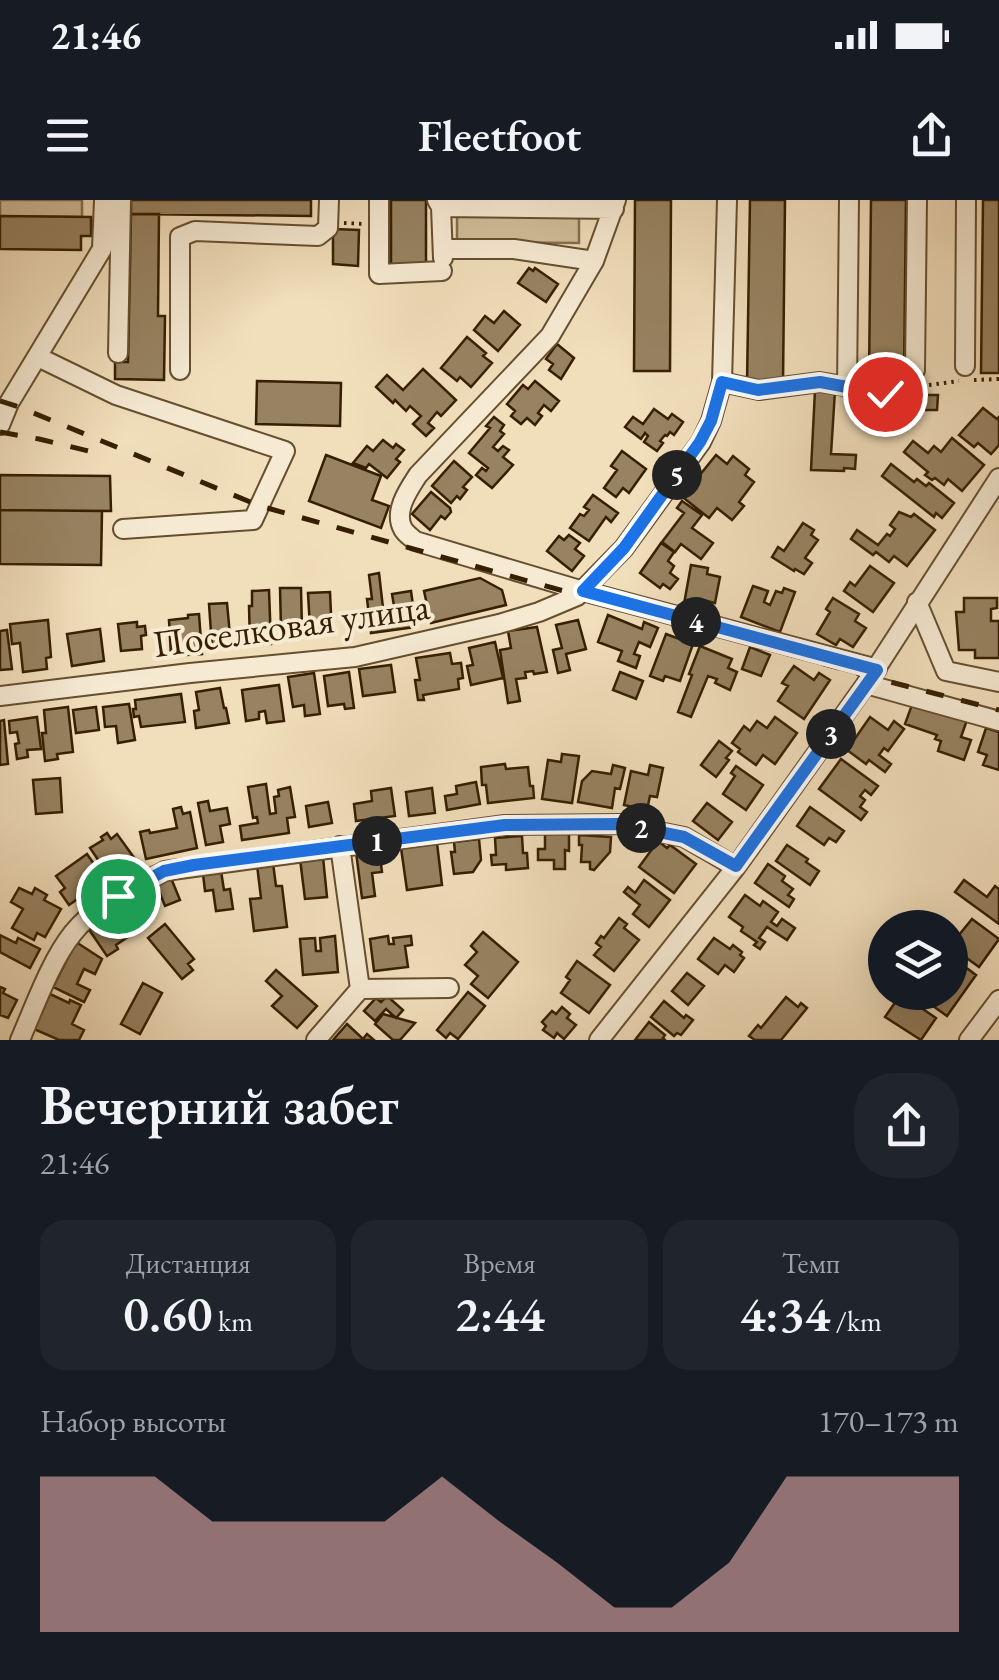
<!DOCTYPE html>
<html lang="ru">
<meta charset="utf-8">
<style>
:root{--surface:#171b24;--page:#20242c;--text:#f1f3f6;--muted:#9ea1a6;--accent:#c59692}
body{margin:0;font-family:"EB Garamond",serif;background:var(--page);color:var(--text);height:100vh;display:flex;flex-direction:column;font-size:38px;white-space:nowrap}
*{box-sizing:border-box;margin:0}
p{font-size:32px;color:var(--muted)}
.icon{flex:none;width:55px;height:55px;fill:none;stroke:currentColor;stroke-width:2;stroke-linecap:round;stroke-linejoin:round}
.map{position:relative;height:840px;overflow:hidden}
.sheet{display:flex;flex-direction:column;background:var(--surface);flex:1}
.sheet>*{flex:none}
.buttons{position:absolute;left:868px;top:710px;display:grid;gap:20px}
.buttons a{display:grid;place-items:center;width:100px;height:100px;border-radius:50%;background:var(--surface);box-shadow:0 10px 40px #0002;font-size:50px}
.pin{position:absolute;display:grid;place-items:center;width:85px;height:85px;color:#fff;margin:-42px;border:5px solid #fff;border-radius:50%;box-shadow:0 2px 10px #0007}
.km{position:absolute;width:50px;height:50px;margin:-25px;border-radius:50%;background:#222;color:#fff;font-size:28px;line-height:50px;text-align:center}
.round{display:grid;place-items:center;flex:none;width:105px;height:105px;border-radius:40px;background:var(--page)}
.overview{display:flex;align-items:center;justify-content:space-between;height:170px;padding:0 40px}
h1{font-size:55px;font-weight:600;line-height:75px}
.figures{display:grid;grid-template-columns:repeat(3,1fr);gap:15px;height:170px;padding:10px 40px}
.figures div{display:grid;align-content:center;border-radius:25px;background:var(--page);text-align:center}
.figures b{font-size:50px;font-weight:600}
.figures small{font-size:28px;font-weight:400}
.figures p{font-size:28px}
.chart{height:280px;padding:20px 40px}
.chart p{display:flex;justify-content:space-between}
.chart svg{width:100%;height:180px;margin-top:10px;fill:var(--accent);opacity:.7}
.status{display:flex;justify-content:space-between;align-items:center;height:70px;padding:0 50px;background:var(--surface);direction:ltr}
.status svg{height:28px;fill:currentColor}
header{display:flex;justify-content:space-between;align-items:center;height:130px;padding:0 40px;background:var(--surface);font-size:45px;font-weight:600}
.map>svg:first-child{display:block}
.green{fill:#d1be9b;stroke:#846e4e;stroke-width:2.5}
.building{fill:#978261;stroke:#361f00;stroke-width:2.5}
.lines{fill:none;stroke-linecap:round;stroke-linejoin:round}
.minor-casing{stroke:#654f2f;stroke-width:22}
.path{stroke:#361f00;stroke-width:4;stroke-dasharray:2.5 5;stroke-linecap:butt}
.minor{stroke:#f6ead3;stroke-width:18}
.rail{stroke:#361f00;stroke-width:5;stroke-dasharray:18 18;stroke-linecap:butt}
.route-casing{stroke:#fff;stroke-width:20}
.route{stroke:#1a73e8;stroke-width:12}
.labels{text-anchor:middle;stroke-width:8;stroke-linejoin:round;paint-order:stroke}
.street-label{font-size:38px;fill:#361f00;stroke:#f6ead3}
</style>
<div class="status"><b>21:46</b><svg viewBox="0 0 49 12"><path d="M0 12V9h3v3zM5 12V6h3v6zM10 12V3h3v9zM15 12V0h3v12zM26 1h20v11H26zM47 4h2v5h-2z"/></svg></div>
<header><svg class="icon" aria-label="menu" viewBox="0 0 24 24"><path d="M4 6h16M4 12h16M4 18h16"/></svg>Fleetfoot<svg class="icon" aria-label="share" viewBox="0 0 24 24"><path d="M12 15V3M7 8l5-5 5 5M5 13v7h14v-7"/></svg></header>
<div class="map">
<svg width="999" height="840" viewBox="0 0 999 840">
<rect width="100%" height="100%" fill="#f1debb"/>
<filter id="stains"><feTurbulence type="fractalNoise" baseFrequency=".002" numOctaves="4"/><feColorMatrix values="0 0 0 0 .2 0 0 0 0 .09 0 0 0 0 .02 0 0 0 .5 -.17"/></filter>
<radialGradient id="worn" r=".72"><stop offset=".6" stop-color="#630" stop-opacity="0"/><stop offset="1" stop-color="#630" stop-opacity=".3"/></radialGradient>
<path class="green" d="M0,0H82V17L0,16Z
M457,13L579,14V43L457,42Z"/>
<path class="building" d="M131,0H311V16L131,14Z
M391,0H426V66H391Z
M635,0H671L670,171H634Z
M750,0H785L783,184L747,183Z
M871,0H906L904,176H869Z
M983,0H999V173H981Z
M131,14H159L158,116H165L164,180L115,179V162H128Z
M0,16L91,17V36H81V50L0,49Z
M333,29L359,30L358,66L333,64Z
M529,68L533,71L535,68L558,84L546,102L518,83Z
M504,111L520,125L498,151L474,130L485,116L494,123Z
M467,137L486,153L483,156L492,163L471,187L460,177L457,181L441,168Z
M557,144L574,158L561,179L549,170L553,164L546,159Z
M423,169L456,200L441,216L437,212L428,223L434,228L426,236L413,224L421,216L410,206L406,211L395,200L393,203L376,187L387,175L403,190Z
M257,181L341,183L340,226L256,224Z
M535,181L559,201L551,211L544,205L538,213L542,216L535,225L527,218L521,224L511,216L515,211L507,204L523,185L528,189Z
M815,190L835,191L831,254L856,255L855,269L844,268V271L811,270Z
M920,195H938L937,210H919Z
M983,208L997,219L999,217V245L991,254L978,243L974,247L959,235Z
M654,209L668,219L672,214L683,222L674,235L670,232L667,236L665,235L660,241L663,243L657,251L644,242L648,236L645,233L641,239L625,227L633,217L643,224Z
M494,217L504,225L500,231L504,234L493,247L498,251L503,246L509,250L503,257L513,265L492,288L476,275L482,268L486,271L488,268L469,253L490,228L486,226Z
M952,238L984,265L962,291L948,279L944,285L935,278L932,280L925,275L928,272L904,252L913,241L928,253L934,246L941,252Z
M383,240L393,248L396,244L404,250L396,259L400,262L387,278L369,264L366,268L353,263L367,246L373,251Z
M622,251L646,269L629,293L623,288L616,297L604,288L617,270L611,266Z
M326,255L381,276L372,300L389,306L381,328L309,301Z
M716,255L727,264L733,256L749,269L745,275L754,282L739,302L744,306L732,320L717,308L709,318L680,295L693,280L689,277L693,271L699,276Z
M454,261L472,277L463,287L467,290L460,299L457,296L451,303L432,286Z
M891,264L914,282L917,279L926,286L929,283L954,303L942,318L936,313L934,317L882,276Z
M0,275L110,276L111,311L0,310Z
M431,292L450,308L451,312L445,319L441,316L430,330L412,314Z
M593,295L618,313L611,322L606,317L589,341L570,328L580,314L584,316L589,310L584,307Z
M682,301L702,315L692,328L713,343L701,359L681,344L675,352L662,342L684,313L677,308Z
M0,310L102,311L101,365L0,364Z
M899,312L911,317L914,314L935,330L907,366L894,356L889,362L876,352L873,355L851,339L857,330L878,345L887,334L890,336L895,329L890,325Z
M803,323L814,330L811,335L818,340L805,358L812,363L804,374L795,369L794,371L772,357L778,347L784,351Z
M569,335L580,343L575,349L584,356L572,371L547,351L559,336L564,340Z
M661,343L674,352L668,361L674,366L670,373L678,379L670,389L663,384L660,388L640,373Z
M691,365L708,368L707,374L720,377L715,403L707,401L706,408L684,404Z
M870,366L894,383L873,412L844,391L850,382L855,386Z
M379,373L383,408L394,406L392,394L411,391L416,427L371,433L367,399H372L369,375Z
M480,378L502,390L506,405L431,423L424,391Z
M753,386L768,391L764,402L770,405L776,391L782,393L784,388L795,392L780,432L741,417Z
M280,388H301L302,429H281Z
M269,390L271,444H250L249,406H252V391Z
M330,392L331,414L327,415L328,427L310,428L308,393Z
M833,398L859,414L855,421L866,428L853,447L840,439L836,445L817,434L830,412L826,409Z
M964,398H997V408L991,409V421H999V458H975V450H959L956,412H964Z
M227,403L231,446L212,447L209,404Z
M199,414L202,454L171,456L169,420L188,418V415Z
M608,415L642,429L644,422L658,428L650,447L639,442L634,454L640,456L636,468L618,461L622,451L598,442Z
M48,420L51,457L46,458L47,469L23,472L20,443L12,444L10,424Z
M578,420L586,449L566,454L570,470L558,473L553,450L562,448L556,425Z
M137,422V427L145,426L146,435L141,436L142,449L121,451L118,424Z
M537,427L547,472L534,474L533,471L525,472L526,478L516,479L520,501L508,503L500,450L511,448L508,431Z
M100,429L104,461L72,466L67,434Z
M7,430L12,469L0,470V431Z
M666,434L693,444L680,481L665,476L663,481L650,476Z
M495,442L503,478L471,485L467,466L473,465L469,448Z
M700,446L732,459L728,468L737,472L730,490L715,483L717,479L708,476L691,517L678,512L692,475L689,474Z
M750,447L770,455L761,476L742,469Z
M450,453L452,464L461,463L463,478L458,479L459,489L423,495L424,500H418L415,480H420L416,458Z
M391,465L395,492L363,496L359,469Z
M794,466L814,480L819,473L830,480L804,519L778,501L788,486L782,483Z
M349,472L354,508L345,509L344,504L328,506L324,476Z
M620,472L643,481L636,499L613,490Z
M314,473L320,514L305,516L304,505L293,507L288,477Z
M279,485L284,521L267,523L265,511L259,512V519L246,521L242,490Z
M220,488L224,508H226L229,523L196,528L194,511L199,510L196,492Z
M181,494L185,522L141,527L139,516L134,517L133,509H136L135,500Z
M913,502L967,520L961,537L971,540L964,560L938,551L941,541L935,539L937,535L905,524Z
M129,504L135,540L118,543L116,526L105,527L103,507Z
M68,507L73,552L57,554L58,559L45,561L42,533H46L44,510Z
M96,507L99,530L76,533L73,510Z
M37,517L41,549L27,550L28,557L17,559L15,544L19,543L17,532L10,533L9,521Z
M775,517L797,533L775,564L763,555L756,565L738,552L740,549L732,543L744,526L750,531L757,521L767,528Z
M870,517L888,530L894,521L904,529L888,551L884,548L879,555L891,564L885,572L869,560L866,564L847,550Z
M4,520L8,564L0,565V521Z
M986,528L999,532V570L983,565L987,555L978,552Z
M719,541L732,551L726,558L729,560L716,577L701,565Z
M562,554L579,556L572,603L542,599L548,560L561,562Z
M841,559L878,586L871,595L865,590L860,596L865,600L860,607L867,612L861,620L819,589Z
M505,564L506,569L528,567L530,586H533L534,598L488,603L486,585H482L481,567Z
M613,565L625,568L620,589L615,588L612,608L578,602L582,581L592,571L611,574Z
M650,565L663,568L657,597L650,596L647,610L624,605L631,571L648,575Z
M736,566L763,585L746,610L723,594L735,576L731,573Z
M60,578L62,612L36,614L33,580Z
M476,582L480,604L447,610L445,596L457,594L456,586Z
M266,584L270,614L276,613L274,597L279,596L278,590L290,587L295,617L287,618L289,633L242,640L240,626L258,623L257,617L253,618L248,587Z
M391,588L395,616L356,621L354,604L372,601L371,591Z
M432,588L435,613L409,616L406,592Z
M208,601L210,611L227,608L230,624L220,626L223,642L206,645L198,603Z
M328,602L332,623L309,627L306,606Z
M707,603L732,622L718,640L693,621Z
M181,607L183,614L190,612L197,648L146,659L140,632L149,630L150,633L177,628L173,609Z
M810,607L844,631L836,642L829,638L824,645L797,626Z
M107,633L111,639L117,634L135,659L109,676L90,648L103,640L101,637Z
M545,634H569V651L565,650V669H554V660H538V649H545Z
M579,635L611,637L610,652L594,670L590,669V662H581L582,645H579Z
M522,636L523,653H527L528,668L506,670V664L492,665L491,655H496L495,638Z
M479,639L481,660L473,672L454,674L451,652H455L454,642Z
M658,641L667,648L670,645L696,664L674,693L639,667Z
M437,643L442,685L407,690L401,648Z
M787,645L808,659L806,662L819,671L810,685L776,661Z
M379,649L382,672L372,673L375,696L362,698L356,652Z
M87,654L105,680L69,705L60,692L65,688L56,676Z
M323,657L327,697L305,699L300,659Z
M273,663L276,686H282L287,727L254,731L250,699L261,698L257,665Z
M768,664L785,676L782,681L793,689L788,695L794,699L789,707L755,683Z
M221,671L224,690L230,689L233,709L216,711L213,690L205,691L203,674Z
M171,678L180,700L165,706L156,684Z
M644,680L670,700L649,727L633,714L640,705L624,692L628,687L635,693Z
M964,680L987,697L995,686L999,689V724L955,692Z
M19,688L32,694L35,688L47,695L44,700L61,709L45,737L37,733L34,740L12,728L23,709L11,702Z
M745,695L760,706L763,701L778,712L771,722L777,726L782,719L795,728L787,740L767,727L759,738L765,742L760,749L754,745L757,742L741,731L743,727L729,717Z
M109,714L117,727L126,721L134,733L116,745L118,749L107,756L88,728Z
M619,718L627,724L624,728L639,740L614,771L594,755L601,747L596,743L601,736L604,738Z
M972,719L999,739L979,767L950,746Z
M165,724L194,759L188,764L193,770L182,779L148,738Z
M483,732L518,762L488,798L471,784L478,776L465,765L477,752L471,746Z
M0,735L16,743L18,738L40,749L30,768L0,752Z
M335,736L338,772L303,775L300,739L315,738L316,751H321L320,738Z
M388,736L389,744H394L393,738L411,736L412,745L405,746L408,767L374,771L370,739Z
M714,738L730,749L733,745L742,752L740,755L744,758L734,772L725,765L718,774L698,759Z
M76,742L102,759L95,774L84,769L77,784L90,790L84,802L53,787Z
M577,761L610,785L589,813L561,793L570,780L566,777Z
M950,763L961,771L964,766L976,775L947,816L933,806L938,800L927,792H950Z
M276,770L317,806L297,828L272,806L282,796L266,781Z
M687,773L704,786L688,805L672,791Z
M143,783L162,793L140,834L121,824Z
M0,787L5,789L3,793L17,800L8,818L0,815Z
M468,792L485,806L458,839L450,833L446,838L437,830Z
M50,794L69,803L70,800L81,805L72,824L84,830L79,840H59L34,829Z
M901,794L936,818L921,840L885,817Z
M387,796L403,810L396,818L386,809L375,821L364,811L376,798L381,802Z
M786,797L798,807L801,803L807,808L781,840H755L749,836L758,825L761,828Z
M664,801L684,818L686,815L693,820L681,835L677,833L674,836L651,817Z
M562,807L570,814L567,818L576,825L564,839L557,833L554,838L543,830L546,826L542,822L552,811L556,814Z
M383,814L415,823L400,840H393L375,824Z
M649,822L665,835L663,838L665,840H635Z
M347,824L363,839L367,834L374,840H333Z"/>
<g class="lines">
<defs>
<path id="minor" d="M379,0V74L442,71
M437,0L441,7L443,58
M616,0L594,61L550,136L418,275C409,289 393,311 403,329C406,334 411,337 415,341L583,391L877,469
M441,7L614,9
M443,49H514L594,61
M118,153L121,0
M38,157L116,195L285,251L253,320L123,329
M965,166L966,0
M180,170V37L195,31L318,36L328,28L329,0
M915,170L917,0
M722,182L759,190L820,182L885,193L915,187
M847,187L849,0
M0,225L9,203L102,49L104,0
M917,402L946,471L999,482
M866,484L999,521
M0,496L190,473L355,457L499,424L539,412L577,396L624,348L701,242L711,221L722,182L727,0
M360,789L449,788
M20,840C34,808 51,760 73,733C96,704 133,688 165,671L505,625L620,624L684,637L736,667
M316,840L360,789L340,646
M599,840L736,667L866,484L999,278
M969,840L999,800"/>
</defs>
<use href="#minor" class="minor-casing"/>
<path class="path" d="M344,23L364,24
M974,180L999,179
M929,185L959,181"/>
<use href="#minor" class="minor"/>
<path class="rail" d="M0,201L19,207L260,306L871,477L999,510
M0,232L39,239L101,254"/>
</g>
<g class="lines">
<defs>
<path id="route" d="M118,696L164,671L194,665L505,625L620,624L684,637L736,666L877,470L583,391L624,348L700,242L711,221L722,182L758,190L820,182L885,194"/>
</defs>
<use href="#route" class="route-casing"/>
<use href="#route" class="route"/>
</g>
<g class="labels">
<g class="street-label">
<text transform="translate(291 425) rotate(-8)" y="13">Поселковая улица</text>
</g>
</g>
<rect width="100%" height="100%" filter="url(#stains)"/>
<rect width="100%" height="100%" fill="url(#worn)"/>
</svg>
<div class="buttons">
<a><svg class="icon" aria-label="layers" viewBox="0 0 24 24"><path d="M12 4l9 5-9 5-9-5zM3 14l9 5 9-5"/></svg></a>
</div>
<div class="pin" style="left:118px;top:696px;background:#1e9e55"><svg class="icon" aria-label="arrive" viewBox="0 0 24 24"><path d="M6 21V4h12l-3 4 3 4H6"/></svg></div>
<div class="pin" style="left:885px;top:194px;background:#d93025"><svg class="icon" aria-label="check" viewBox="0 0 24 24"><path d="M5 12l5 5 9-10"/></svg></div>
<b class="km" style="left:377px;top:641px">1</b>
<b class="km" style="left:641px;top:628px">2</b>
<b class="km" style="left:831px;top:534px">3</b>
<b class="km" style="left:696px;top:422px">4</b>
<b class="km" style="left:677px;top:275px">5</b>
</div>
<section class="sheet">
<div class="overview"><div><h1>Вечерний забег</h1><p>21:46</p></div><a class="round"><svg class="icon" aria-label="share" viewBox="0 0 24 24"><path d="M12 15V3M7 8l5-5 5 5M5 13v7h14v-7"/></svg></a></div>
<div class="figures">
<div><p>Дистанция</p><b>0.60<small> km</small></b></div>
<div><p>Время</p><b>2:44</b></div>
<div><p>Темп</p><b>4:34<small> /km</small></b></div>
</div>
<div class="chart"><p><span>Набор высоты</span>170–173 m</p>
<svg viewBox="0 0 160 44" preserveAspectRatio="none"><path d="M0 44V6L10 6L20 6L30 17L40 17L50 17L60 17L70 6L80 17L90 27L100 38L110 38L120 27L130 6L140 6L150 6L160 6V44z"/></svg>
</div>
</section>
